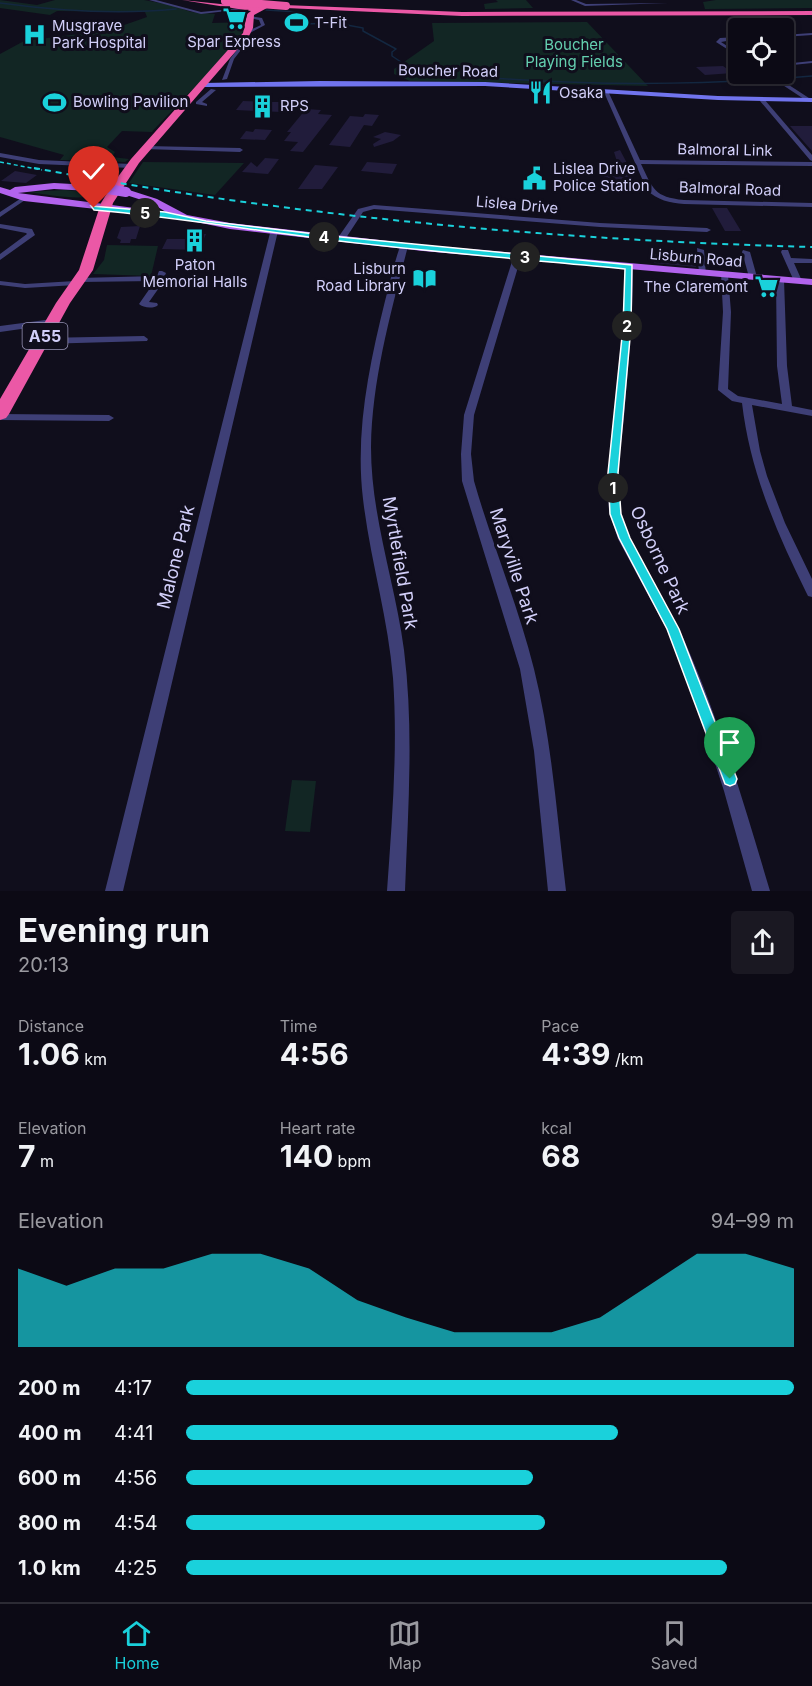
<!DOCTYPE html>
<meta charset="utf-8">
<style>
:root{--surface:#0c0a15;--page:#1a1822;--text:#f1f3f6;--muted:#9a9aa0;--line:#2c2b34;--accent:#1ad1db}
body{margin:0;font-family:Inter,sans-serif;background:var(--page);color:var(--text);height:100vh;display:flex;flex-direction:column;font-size:22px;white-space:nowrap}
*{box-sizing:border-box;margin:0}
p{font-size:20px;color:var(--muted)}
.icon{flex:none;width:33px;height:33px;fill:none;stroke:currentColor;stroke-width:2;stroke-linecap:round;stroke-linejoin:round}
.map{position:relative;height:891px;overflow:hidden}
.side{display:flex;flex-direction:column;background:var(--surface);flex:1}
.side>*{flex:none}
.tools{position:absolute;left:728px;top:18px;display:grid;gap:12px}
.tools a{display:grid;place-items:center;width:66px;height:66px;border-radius:6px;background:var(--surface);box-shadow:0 3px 9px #0003,0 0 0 2px var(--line);font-size:30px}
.pin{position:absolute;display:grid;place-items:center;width:51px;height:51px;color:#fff;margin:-62px -26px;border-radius:50% 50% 50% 0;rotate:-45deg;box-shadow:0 0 6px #0007}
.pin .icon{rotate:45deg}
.km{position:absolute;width:30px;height:30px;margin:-15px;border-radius:50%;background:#222;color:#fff;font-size:16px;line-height:30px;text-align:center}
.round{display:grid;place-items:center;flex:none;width:63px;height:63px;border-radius:6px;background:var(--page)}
.head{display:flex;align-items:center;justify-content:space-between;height:102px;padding:0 18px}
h1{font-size:33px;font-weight:700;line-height:45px}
.stats{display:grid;grid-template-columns:repeat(3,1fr);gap:9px;height:102px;padding:6px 18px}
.stats div{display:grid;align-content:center}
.stats b{font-size:30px;font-weight:700}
.stats small{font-size:16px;font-weight:400}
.stats p{font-size:16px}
.chart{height:168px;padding:12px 18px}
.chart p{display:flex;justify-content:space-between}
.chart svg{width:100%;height:108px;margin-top:6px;fill:var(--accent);opacity:.7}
ul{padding:0 18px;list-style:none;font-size:20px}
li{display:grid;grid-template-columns:96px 72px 1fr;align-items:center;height:45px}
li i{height:15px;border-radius:8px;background:var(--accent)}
.tab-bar{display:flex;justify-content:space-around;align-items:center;height:84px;border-top:2px solid var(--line);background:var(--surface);font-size:16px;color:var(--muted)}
.tab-bar a{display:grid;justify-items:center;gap:3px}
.tab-bar .active{color:var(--accent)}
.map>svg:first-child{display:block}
.green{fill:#122624}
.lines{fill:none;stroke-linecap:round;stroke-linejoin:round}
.stream{stroke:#132740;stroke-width:1.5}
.building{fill:#211c3b}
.street{fill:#3e3f76;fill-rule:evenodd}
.secondary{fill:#7174ee;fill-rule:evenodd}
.primary{fill:#b263ed;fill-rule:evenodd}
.highway{fill:#eb58a6;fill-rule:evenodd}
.rail-far1{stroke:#1ad1db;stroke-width:1.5;stroke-dasharray:4 3;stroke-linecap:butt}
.rail{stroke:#1ad1db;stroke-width:2;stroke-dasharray:6 5;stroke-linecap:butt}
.primary-bridge{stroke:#b263ed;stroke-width:10}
.highway-bridge{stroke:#eb58a6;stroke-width:8}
.route{fill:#1ad1db;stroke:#fff;stroke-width:1.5}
.labels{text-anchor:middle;stroke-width:6;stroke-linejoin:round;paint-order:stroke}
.far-poi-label{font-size:15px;fill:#d2cff9;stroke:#100e1c;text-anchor:start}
.far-park-label{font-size:15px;fill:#64d0b0;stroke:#100e1c}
.far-street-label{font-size:15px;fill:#d2cff9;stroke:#100e1c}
.shield{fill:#100e1c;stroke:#9895b7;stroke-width:1.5}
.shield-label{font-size:16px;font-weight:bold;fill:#d2cff9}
.street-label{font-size:18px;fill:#d2cff9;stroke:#100e1c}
</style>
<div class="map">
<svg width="812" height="891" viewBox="0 0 812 891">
<rect width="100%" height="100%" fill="#100e1c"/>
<path class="green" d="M0,0L37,5L55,0H144L171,5L191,12L215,14L212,23L248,22C244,40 169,113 152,132L122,131L107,147L115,152L112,157L129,159L125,162L60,160L64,155L0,137V54L24,41L110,30L147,17L145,12L57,11L50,15L0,8Z
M496,0H526L533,8L485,9L484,4L498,2Z
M716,0H812V8L705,9L703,2Z
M587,22L648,86L410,81L394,74V69L434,41L432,23Z
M143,162L244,163L215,195L129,183Z
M64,190L105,193C81,202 53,195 28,192Z
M107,245L158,246L151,276L93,274L104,260Z
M292,780L316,781L310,832L285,831Z"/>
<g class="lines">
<path class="stream" d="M0,3C59,11 117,15 176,9
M266,10L298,12L304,16V24L336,23L363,28V31L396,49L392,52V56L401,62
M469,76C584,86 697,86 812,76"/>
</g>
<path class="building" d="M723,66L733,73L705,75L696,67Z
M243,101L273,102H287L281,112L236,110Z
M306,109L321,110L318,114L332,115L303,152L290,151L298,142L284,141L291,132H287Z
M365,114L379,115L372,126L364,125L350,147L329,145L350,116L363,117Z
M790,126H812V151L804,142Z
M255,129L272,130L265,140L240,139L246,131L253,132Z
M385,132L401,135L393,141L374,147L373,144L381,139L373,137Z
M620,150L628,165H626L637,191L608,189L600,167L619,168L614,152Z
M265,158L279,159L268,174L242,172L251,162L257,167Z
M367,162L397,164L392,174L361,171Z
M315,165L338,167L322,189H298Z
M15,171L37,175L26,183L1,181Z
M751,186H770L777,196L756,194Z
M712,208H727L741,231H725Z
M140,226L136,239H131L130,243H120L121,240L117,238L121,227Z
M187,234H206L199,250L162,249L167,239H185Z
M654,254L695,259L696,267L654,263Z"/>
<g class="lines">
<path class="street" d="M149,0H156L201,12L242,8L244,9L201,14Z
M571,0H576L586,4L668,3L585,6Z
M250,16L262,18L265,25L246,35L244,33L261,25L259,20L250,18Z
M812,33V35L783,37V35Z
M738,37V39L721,42L738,53V56L716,42L720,38Z
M238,41H242L244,46L234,59L227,79L222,80L230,59L240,46Z
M812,61V63L783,66V64Z
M766,74H772L812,100L807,101Z
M211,89L216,90L202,102L207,104V106L196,104V102Z
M603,90L608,91L640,160L812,162V166L641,164C653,189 654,197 684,200L812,203V207L684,204C670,203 657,200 647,190Z
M760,99H764L812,155V161L810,160L760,101Z
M146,146L240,148L243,150L240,152L144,149V147Z
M0,153L39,160L131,164L134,166L131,168L39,164L0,157Z
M26,195L31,196L0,217V212Z
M374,205L600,223L707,228L711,230L707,232L600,227L374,209L363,212L344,241H338L337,239L358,209Z
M0,224L32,229L35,235L0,260V254L27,234L26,233L0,228Z
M271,229L278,231L123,891H105Z
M401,244L408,246C391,312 372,379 371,447C371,517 395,582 404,650C414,730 408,811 405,891H387C392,820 398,749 393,678C388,617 370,559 363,499C355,432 369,366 385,301C390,283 394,262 401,244Z
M697,248L704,250L706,275H700L699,273Z
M743,250L750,252L757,277L756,279H753L749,277L742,252Z
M782,250H788L791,258L812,259V263H794L802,281L801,283H795L794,281L781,252Z
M514,255H520L521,257L474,415L471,454L474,481C492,544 518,605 534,669C552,741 557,817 566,891H548L534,751L520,669L462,481L461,454L464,415Z
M626,265H629L633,267C633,317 628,367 624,417C621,448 614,481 621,512C631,559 666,598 685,642C720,722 745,807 770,891H752L724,791L692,693L667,630L618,539L609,511L608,488L609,464L621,342Z
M159,271H162L166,273L161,285L149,302L157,303L158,305C154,309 143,308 139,304L155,281L80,282L76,285L25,288L0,285V281L25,284L75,281L79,278L157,276Z
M721,273H727L728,275L731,312L728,389L738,396L782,404L777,366L776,280L780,278L784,280L787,366L792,406L812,410V416L752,405L760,451L767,476L785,523L812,579V597L808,596L806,592C776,531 750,471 742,403L732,401L718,390L723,312Z
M53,319L57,322L56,324L0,332V326Z
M144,336L148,339L147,341L42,344L38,341L42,338Z
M0,414L109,415L114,418L109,421L0,420Z"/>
<path class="secondary" d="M320,81L485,82L718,96L812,98V102L718,100L485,86L203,87L199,85L203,83Z"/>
<path class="primary" d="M54,183L108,186L113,189L108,192L54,189L18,193L166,212L151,203L123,194V190L126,189L157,199L187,215L230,223L423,245L812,279V285L423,251L230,229L177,218L24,201L0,193V187L10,190L15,187Z"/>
<path class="highway" d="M182,0L230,5L235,0H244L237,6H264L267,8L254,15L253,28L249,36L139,163L113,203L93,270L70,303L9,414L6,418L0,420V399L56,303L79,270L101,203L112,185L131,159L243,33L247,14L251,11Z
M284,5L462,12L812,11V15L462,16L286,8Z"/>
<path class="rail-far1" d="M0,162L42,170"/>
<path class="rail" d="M34,168C291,216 550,240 812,247"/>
<path class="primary-bridge" d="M108,189L126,192"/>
<path class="highway-bridge" d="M225,1L286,6"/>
</g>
<path class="route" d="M91,206L165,212L206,221L341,237L632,265L631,327L618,473L621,514L630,538L679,629L737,779L735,784L730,786L725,784L667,629L619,538L610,514L608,473L623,327L625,269C530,260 434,252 339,241C257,231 176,217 94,210Z"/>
<defs>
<symbol id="supermarket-bare" viewBox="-9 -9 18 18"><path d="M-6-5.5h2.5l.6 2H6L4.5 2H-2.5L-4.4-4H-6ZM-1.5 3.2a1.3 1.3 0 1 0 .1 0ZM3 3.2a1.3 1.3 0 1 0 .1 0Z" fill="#1ad1db" stroke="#100e1c" stroke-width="2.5" paint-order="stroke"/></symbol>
<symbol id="stadium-bare" viewBox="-9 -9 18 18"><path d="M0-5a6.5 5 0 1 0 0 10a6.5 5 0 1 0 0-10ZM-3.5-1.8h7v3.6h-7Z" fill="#1ad1db" stroke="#100e1c" stroke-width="2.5" paint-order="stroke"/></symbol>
<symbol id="hospital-bare" viewBox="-9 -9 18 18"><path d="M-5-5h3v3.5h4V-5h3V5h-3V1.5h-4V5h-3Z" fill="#1ad1db" stroke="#100e1c" stroke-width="2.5" paint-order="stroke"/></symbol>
<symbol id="restaurant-bare" viewBox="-9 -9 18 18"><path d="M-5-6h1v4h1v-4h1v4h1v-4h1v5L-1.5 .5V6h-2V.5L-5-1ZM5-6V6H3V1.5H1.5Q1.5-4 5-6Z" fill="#1ad1db" stroke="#100e1c" stroke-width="2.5" paint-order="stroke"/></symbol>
<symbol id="building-bare" viewBox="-9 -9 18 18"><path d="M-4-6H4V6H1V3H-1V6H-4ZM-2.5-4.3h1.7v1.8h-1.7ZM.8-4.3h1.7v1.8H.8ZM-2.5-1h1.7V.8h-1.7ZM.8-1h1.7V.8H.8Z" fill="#1ad1db" stroke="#100e1c" stroke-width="2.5" paint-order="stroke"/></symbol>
<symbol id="civic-bare" viewBox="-9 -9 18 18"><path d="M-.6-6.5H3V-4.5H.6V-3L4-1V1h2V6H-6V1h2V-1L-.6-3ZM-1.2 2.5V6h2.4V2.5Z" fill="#1ad1db" stroke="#100e1c" stroke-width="2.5" paint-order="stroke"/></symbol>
<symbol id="library-bare" viewBox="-9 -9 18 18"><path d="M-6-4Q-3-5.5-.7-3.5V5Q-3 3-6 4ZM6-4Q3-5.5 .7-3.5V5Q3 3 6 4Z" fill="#1ad1db" stroke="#100e1c" stroke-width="2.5" paint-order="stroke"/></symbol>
</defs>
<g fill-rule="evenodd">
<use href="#supermarket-bare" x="218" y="2" width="33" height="33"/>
<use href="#stadium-bare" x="280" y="6" width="33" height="33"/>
<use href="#hospital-bare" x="18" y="18" width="33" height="33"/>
<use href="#restaurant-bare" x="524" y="76" width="33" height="33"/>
<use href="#stadium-bare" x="38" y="86" width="33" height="33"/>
<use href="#building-bare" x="246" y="90" width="33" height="33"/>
<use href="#civic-bare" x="518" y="162" width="33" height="33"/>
<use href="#building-bare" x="178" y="224" width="33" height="33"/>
<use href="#library-bare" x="408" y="262" width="33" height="33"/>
<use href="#supermarket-bare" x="750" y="270" width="33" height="33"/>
</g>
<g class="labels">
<g class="far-poi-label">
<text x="314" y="28">T-Fit</text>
<text x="52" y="31">Musgrave<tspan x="52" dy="17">Park Hospital</tspan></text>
<text x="234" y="47" text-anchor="middle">Spar Express</text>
<text x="559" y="98">Osaka</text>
<text x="73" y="107">Bowling Pavilion</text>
<text x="280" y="111">RPS</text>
<text x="553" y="174">Lislea Drive<tspan x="553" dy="17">Police Station</tspan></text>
<text x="195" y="270" text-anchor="middle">Paton<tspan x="195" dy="17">Memorial Halls</tspan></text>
<text x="406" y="274" text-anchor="end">Lisburn<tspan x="406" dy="17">Road Library</tspan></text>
<text x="748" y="292" text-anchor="end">The Claremont</text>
</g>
<g class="far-park-label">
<text x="574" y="50">Boucher<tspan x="574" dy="17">Playing Fields</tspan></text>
</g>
<g class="far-street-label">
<text transform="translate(448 71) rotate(1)" y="5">Boucher Road</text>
<text transform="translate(725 150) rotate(1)" y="5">Balmoral Link</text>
<text transform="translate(730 189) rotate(2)" y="5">Balmoral Road</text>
<text transform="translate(517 205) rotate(5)" y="5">Lislea Drive</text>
<text transform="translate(696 258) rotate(5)" y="5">Lisburn Road</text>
</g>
<rect class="shield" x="22.5" y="323" width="45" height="26" rx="4.5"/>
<g class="shield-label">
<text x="45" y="342">A55</text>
</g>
<g class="street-label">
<text transform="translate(176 557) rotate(-76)" y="6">Malone Park</text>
<text transform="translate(660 560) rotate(65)" y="6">Osborne Park</text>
<text transform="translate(400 563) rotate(80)" y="6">Myrtlefield Park</text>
<text transform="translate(514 566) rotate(72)" y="6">Maryville Park</text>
</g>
</g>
</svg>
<div class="tools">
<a><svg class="icon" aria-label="locate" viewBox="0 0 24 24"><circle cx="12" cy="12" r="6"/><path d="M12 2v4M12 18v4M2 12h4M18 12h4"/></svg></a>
</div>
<div class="pin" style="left:730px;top:779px;background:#1e9e55"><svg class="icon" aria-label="arrive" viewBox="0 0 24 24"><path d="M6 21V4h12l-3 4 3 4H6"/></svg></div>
<div class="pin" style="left:94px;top:208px;background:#d93025"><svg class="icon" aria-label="check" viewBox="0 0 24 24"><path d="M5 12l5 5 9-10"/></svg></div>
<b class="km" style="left:613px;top:488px">1</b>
<b class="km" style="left:627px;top:326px">2</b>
<b class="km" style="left:525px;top:257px">3</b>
<b class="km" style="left:324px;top:237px">4</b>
<b class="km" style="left:145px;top:213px">5</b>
</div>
<section class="side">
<div class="head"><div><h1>Evening run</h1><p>20:13</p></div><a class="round"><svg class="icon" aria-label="share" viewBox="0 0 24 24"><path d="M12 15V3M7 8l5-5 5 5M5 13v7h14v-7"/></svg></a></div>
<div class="stats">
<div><p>Distance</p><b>1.06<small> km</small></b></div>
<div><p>Time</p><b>4:56</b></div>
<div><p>Pace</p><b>4:39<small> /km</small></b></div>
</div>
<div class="stats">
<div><p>Elevation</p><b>7<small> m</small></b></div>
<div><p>Heart rate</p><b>140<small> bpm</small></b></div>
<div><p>kcal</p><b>68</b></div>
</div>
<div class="chart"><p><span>Elevation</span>94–99 m</p>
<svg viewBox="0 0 160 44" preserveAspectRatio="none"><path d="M0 44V12L10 19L20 12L30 12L40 6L50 6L60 12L70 25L80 32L90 38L100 38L110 38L120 32L130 19L140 6L150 6L160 12V44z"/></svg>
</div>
<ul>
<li><b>200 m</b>4:17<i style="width:100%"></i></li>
<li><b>400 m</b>4:41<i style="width:71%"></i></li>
<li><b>600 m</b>4:56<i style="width:57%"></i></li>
<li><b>800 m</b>4:54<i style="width:59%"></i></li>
<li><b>1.0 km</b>4:25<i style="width:89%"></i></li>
</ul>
</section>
<nav class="tab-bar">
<a class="active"><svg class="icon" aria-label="home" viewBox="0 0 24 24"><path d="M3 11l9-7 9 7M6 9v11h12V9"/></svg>Home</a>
<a><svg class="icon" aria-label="map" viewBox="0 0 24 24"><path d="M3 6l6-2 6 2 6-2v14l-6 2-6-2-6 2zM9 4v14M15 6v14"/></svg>Map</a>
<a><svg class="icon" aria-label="saved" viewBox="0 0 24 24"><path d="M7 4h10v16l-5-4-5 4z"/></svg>Saved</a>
</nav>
